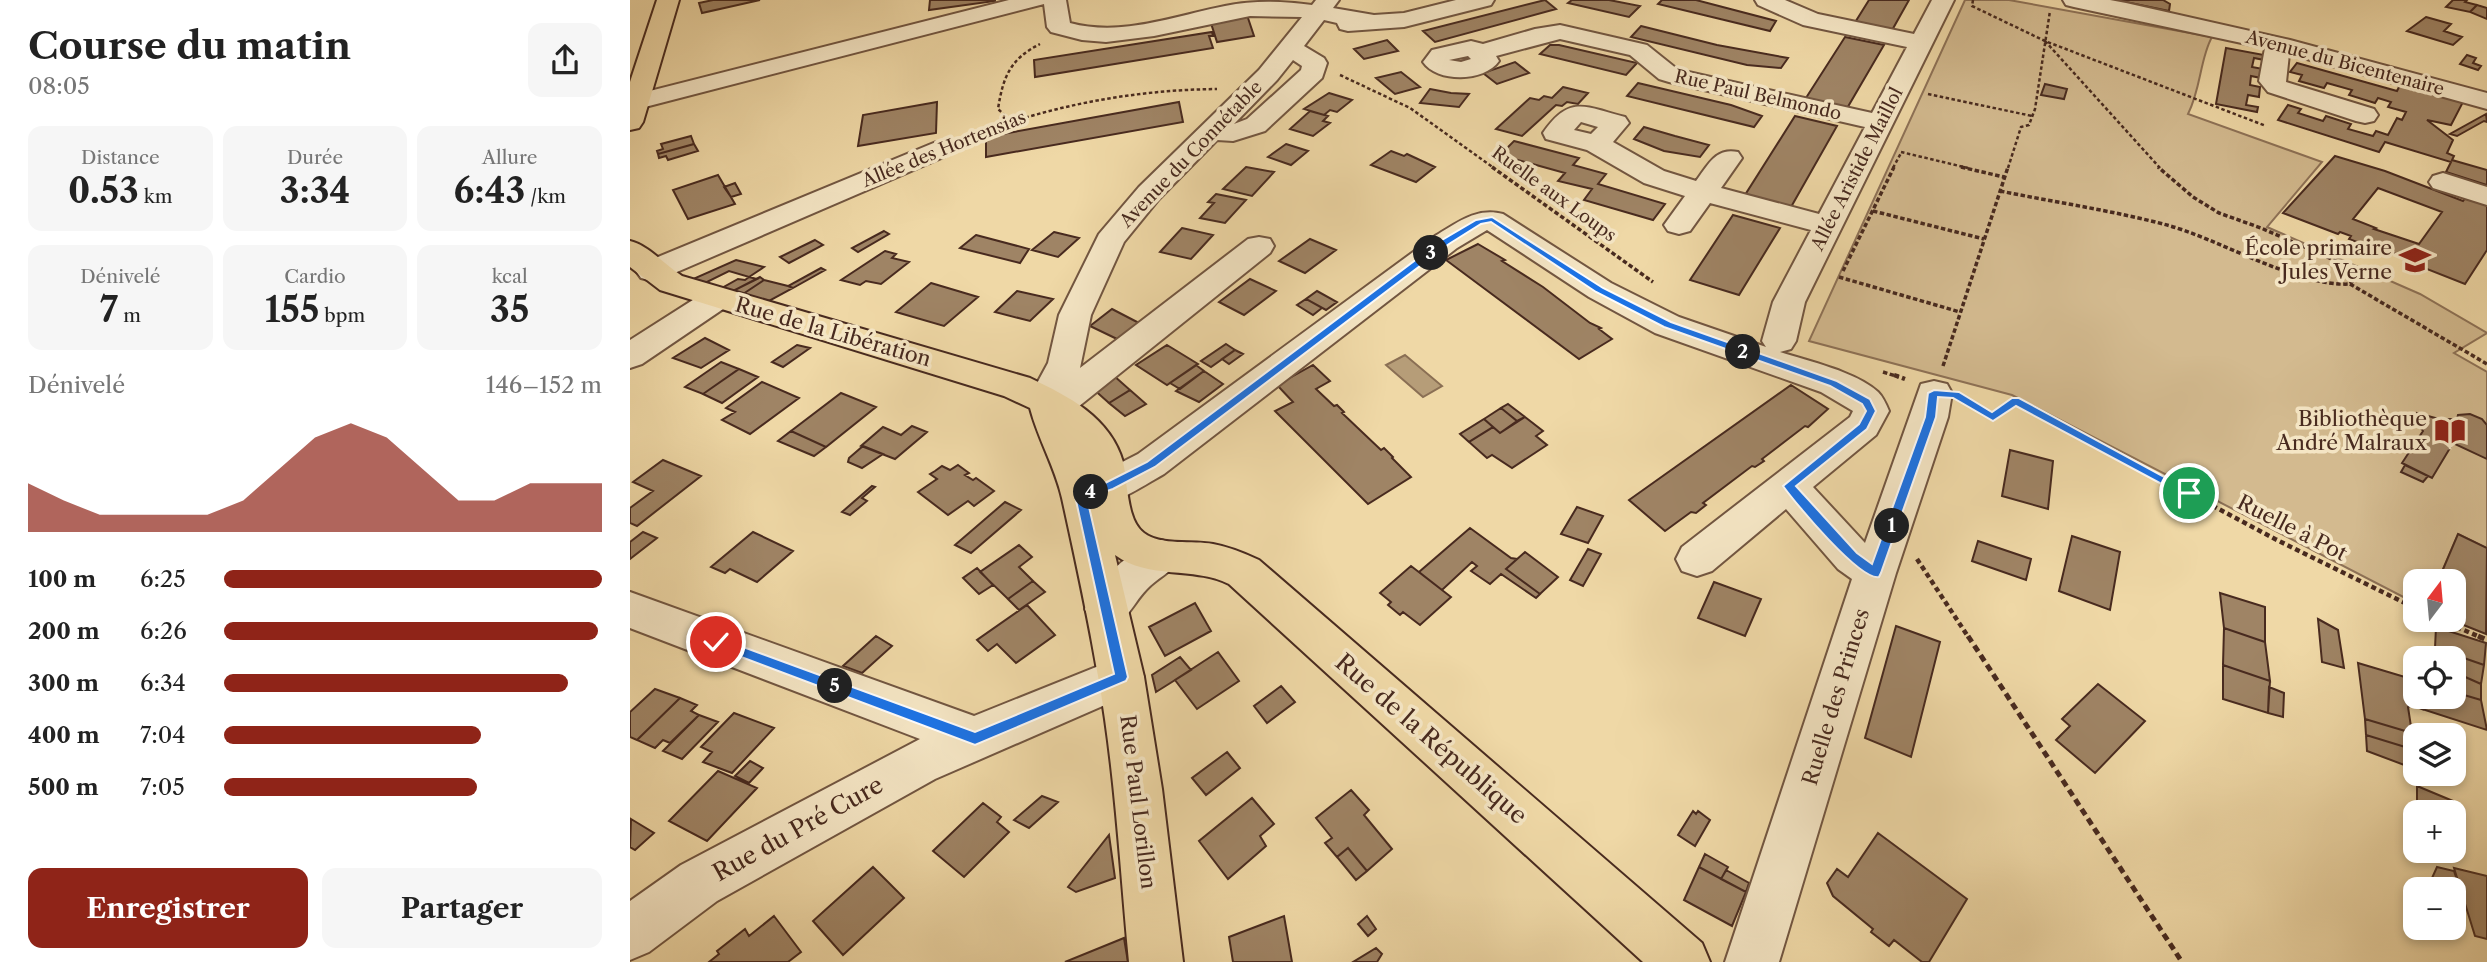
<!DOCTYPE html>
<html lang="fr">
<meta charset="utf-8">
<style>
:root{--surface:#fff;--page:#f6f6f6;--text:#222;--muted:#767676;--accent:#8f2418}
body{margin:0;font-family:"Libre Caslon Text",serif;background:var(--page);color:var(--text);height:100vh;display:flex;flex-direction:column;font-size:26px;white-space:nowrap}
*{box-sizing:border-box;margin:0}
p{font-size:23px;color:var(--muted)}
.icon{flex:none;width:38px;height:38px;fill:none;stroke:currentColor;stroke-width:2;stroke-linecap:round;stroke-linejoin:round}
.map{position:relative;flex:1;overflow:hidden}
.drawer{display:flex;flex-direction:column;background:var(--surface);width:630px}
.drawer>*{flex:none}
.needle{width:46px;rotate:16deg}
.fabs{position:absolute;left:1773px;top:569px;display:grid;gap:14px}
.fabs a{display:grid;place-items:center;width:63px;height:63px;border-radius:14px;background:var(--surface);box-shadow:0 4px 10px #0003;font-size:35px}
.pin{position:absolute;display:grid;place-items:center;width:60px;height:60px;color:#fff;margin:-30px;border:4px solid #fff;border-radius:50%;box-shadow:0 2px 7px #0007}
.km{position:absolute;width:35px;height:35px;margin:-18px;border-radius:50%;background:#222;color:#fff;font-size:19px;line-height:35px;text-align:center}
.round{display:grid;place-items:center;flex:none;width:74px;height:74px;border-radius:14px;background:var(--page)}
.overview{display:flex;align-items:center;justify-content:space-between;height:119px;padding:0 28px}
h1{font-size:38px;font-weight:700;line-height:52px}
.stats{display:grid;grid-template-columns:repeat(3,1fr);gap:10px;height:119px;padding:7px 28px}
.stats div{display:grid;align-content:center;border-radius:14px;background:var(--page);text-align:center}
.stats b{font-size:35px;font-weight:700}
.stats small{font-size:19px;font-weight:400}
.stats p{font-size:19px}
.chart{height:196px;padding:14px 28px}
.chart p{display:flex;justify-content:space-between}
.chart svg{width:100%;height:126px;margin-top:7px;fill:var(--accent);opacity:.7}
.button{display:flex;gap:14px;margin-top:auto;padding:14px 28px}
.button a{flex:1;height:80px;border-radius:14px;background:var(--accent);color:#fff;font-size:28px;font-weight:700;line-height:80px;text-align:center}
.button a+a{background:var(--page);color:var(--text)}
ul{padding:0 28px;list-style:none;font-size:23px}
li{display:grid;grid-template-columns:112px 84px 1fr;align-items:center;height:52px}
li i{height:18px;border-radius:9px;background:var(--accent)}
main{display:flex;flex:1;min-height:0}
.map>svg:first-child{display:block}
.green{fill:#d3ba8f;stroke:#8e7257;stroke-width:2}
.water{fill:#b69d78;stroke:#8a6f54;stroke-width:2}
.building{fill:#9f8465;stroke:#482a1f;stroke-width:2;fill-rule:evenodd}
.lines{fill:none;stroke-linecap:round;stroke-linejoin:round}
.minor-casing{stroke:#725641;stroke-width:4}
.major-casing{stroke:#482a1f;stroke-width:4}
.path-far3{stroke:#482a1f;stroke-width:2.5;stroke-dasharray:3.5 2.5;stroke-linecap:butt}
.path-far2{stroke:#482a1f;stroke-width:3.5;stroke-dasharray:4.5 2.5;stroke-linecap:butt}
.path-far1{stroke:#482a1f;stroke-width:4.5;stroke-dasharray:5 3.5;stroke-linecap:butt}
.path{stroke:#482a1f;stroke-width:5;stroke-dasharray:7 4.5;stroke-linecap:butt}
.minor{fill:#f5e6c5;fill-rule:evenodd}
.major{fill:#efd8a6;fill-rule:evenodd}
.route{fill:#1a73e8;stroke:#fff;stroke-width:2}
.labels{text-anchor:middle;stroke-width:7;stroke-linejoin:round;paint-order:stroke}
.far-street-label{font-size:18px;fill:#482a1f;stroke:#f5e6c5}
.poi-label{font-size:21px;fill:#482a1f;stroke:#f5e6c5;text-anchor:end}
.street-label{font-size:21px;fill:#482a1f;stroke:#f5e6c5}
.near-street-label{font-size:24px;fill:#482a1f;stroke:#f5e6c5}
</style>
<main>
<section class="drawer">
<div class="overview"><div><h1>Course du matin</h1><p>08:05</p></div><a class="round"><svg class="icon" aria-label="share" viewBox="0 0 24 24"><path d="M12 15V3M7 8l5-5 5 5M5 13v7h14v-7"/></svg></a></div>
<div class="stats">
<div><p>Distance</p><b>0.53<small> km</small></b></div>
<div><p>Durée</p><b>3:34</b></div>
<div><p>Allure</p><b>6:43<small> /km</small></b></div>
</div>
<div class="stats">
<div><p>Dénivelé</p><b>7<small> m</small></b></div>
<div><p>Cardio</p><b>155<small> bpm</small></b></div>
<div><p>kcal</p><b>35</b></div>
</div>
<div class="chart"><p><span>Dénivelé</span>146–152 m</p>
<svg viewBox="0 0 160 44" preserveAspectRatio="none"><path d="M0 44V27L10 33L20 38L30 38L40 38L50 38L60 33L70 22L80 11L90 6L100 11L110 22L120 33L130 33L140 27L150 27L160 27V44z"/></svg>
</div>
<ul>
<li><b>100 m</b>6:25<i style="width:100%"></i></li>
<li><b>200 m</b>6:26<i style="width:99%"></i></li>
<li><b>300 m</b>6:34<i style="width:91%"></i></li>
<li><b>400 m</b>7:04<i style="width:68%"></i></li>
<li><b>500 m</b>7:05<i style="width:67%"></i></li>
</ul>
<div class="button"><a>Enregistrer</a><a>Partager</a></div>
</section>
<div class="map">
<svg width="1857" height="962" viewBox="0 0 1857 962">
<rect width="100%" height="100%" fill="#efd8a6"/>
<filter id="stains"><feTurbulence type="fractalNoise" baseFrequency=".00286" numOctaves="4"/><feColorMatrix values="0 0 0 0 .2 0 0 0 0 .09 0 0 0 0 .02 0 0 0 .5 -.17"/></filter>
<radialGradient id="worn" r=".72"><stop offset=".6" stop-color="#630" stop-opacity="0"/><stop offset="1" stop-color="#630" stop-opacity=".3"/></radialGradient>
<path class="green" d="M1335,0H1379L1582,37C1570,58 1571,89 1558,114L1692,162L1637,227L1790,294L1857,333L1824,353L1857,372V548L1828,534L1808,581H1785V603L1382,395L1179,341Z"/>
<path class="water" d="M775,355L812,386L793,397L756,365Z"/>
<path class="building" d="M83,0H130L72,13L69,3Z
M300,0H365V1L299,10Z
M915,0L926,9L805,42L793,31Z
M942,0H979L1010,6L999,17L938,3Z
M1032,0H1066L1146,21L1140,31L1028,4Z
M1239,0H1279L1261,32L1224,24Z
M1486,0H1533L1540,4L1539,11Z
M1823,0H1837L1835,2L1847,5L1840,12L1816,7Z
M1847,5L1857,8V19L1840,12Z
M617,15L624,36L587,42L580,20Z
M1796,17L1821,24L1814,31L1832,37L1823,45L1777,31Z
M1011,26L1087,45L1158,58L1151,68L1117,65L1001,37Z
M582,32L583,36H579L583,48L405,77L404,60Z
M1215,37L1254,45L1216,110L1174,101Z
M757,40L768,51L734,59L724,49Z
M920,45H929L1007,63L996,75L910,54Z
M1596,48L1634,55V60L1624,58L1622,67L1633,69L1631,78L1621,76L1620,85L1630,87L1629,97L1618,95L1616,105L1628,107L1627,112L1586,104Z
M1837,55L1846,58L1843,63L1851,66L1848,70L1830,64Z
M885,62L899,73L867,84L853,73Z
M1667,63L1767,91L1770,85L1833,102L1821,125L1797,120L1823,140L1817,153L1824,156L1822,160L1857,170V185L1816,172L1821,162L1755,142L1749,152L1648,120L1658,105L1671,109L1668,113L1693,121L1696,116L1721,124L1718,129L1743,136L1746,131L1758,135L1767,118L1772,120L1776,112L1758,107L1761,102L1748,98L1745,103L1719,95L1722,90L1697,83L1694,88L1669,81L1672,75L1660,72Z
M771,72L790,87L765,94L746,78Z
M1008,83L1101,105L1132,116L1124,127L997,96Z
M1415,84L1437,89L1434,99L1411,95Z
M933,87L958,93L948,104L937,102L932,106L926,105L892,136L866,129L900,98L909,100L914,96L922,98Z
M800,89L821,93L839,94L829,107L790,103Z
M699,93L722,100L707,112L700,110L694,115L674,109Z
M307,102L306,133L228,146L233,115Z
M549,102L553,122L356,157V137Z
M680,111L698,116L693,121L700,123L683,136L660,129Z
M1856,114L1857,122L1854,121L1827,136L1820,134Z
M1165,116L1207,126L1161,207L1115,195Z
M1014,127L1045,136L1079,145L1070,157L1034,151L1004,139Z
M61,136L64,144L28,154L27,151L33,149L31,144Z
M884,141L949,158L943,165L976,174L968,184L1035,204L1023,220L954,200L962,189L928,181L935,173L870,155Z
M64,144L68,151L38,160L36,156L29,158L28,154Z
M656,144L678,151L661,165L638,157Z
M761,151L774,156L777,154L805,167L786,182L741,165Z
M1705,156L1755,171L1833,201L1836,197L1857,202V250L1835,284L1774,260L1776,258L1763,253L1761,255L1719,239L1721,236L1710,232L1708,234L1653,213ZM1748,188L1812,212L1789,244L1744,229L1746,228L1723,219Z
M616,167L644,172L622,196L593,189Z
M88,175L105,204L58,219L43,190Z
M105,183L111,194L101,197L94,187Z
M586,194L616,200L595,223L570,218L584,203L578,202Z
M1103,215L1150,228L1109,295L1060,280Z
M552,228L583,235L561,259L530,252Z
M254,231L259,234L228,252L222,248Z
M424,232L449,238L428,257L402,250Z
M346,235L399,249L390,263L330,248Z
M680,239L706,250L675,273L649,261Z
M185,240L193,245L159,263L150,257Z
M848,244L875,260L872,261L913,287L960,323L971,328L969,329L982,339L949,359L816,260Z
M255,251L266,254L262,258L279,262L251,284L236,281L230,285L211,280Z
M106,260L134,267L119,277L99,271L75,283L63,279Z
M191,268L195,270L163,288L158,286Z
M119,277L127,279L103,291L92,288L108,279L115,280Z
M130,277L134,280L113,294L103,291Z
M620,279L646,291L614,315L589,302Z
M134,280L158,286L163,288L139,301L113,294Z
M301,283L348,297L314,326L266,312Z
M387,291L423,299L400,321L365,312Z
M687,291L707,302L696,310L676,299Z
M676,299L692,308L683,315L667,305Z
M482,309L509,323L487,339L460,326Z
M75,338L99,350L71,368L43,358Z
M596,344L605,350L581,367L571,361Z
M167,345L180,348L153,367L142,362Z
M537,345L568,364L537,385L506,365Z
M605,350L613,354L599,364L592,359Z
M91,362L109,369L73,394L55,387Z
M566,365L574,371L550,389L540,383Z
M683,365L700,381L686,389L704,406L707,405L714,412L712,413L751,450L754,448L763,457L762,458L781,477L738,504L645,411L663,402L647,385Z
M109,369L128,377L92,403L73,394Z
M574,371L593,384L569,402L546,391Z
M483,375L500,390L479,403L461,387Z
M132,382L169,398L120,434L92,420L105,412L96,408Z
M1161,385L1198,409L1178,427L1175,426L1132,459L1134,461L1125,467L1122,466L1073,503L1076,505L1066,513L1061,512L1035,531L999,500Z
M500,390L516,404L495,416L479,403Z
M211,393L246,407L196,447L161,431Z
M878,404L895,417L887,421L871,408Z
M871,408L887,421L870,433L854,419Z
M1787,413L1809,419H1827L1828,415L1840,414L1852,419L1857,425V459L1823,443L1802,478L1772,463L1793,431L1784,419Z
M895,417L913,431L906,436L917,445L882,468L862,455L857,458L839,442L863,427L870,433Z
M854,419L863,427L839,442L830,434Z
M282,426L297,432L265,459L231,446L253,427L271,435Z
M161,431L196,447L184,456L148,441Z
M233,446L253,454L232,468L218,462L219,458Z
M1380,450L1423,461L1418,509L1372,496Z
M33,460L71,476L7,526L0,523V508L23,491L3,482Z
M328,465L339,473L335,475L343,480L346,478L364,491L344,506L338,501L318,515L288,492L307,479L300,474L305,471L312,466L320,470Z
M1775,465L1798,476L1793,482L1771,472Z
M242,486L245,487L232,498L237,501L220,515L212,512Z
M375,502L391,510L341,553L325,545Z
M947,507L973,516L958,543L931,534Z
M840,528L881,558L887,559L876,569L910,594L906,598L871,574L860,584L841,571L847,566L842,562L812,590L789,572Z
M13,532L27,538L0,559V542Z
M123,532L163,551L127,582L100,569L95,573L81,567Z
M1828,534L1857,548L1856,634L1821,620L1824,581H1808Z
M1442,536L1490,552L1480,610L1429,591Z
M1348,541L1401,559L1396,580L1342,561Z
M389,545L402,557L389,567L403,581L378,599L350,572Z
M958,549L971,554L953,586L940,580Z
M895,552L928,577L910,594L876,569Z
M781,566L821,597L790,625L773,612L770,615L758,605L761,602L750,593Z
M347,568L363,585L349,594L333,578Z
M403,581L415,592L389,610L378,599Z
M1084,582L1131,599L1115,636L1068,618Z
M1590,593L1635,607V642L1594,628Z
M565,603L581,631L535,656L519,627Z
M397,605L425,635L386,663L367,644L358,651L347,640Z
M1688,619L1708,630L1714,668L1692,662Z
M1266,626L1310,642L1281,757L1235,738Z
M1806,627L1856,643L1854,665L1805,648Z
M1594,628L1635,642L1640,681L1593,665Z
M246,636L262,646L232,673L213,666Z
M1805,648L1854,665L1851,684L1824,672V658H1805Z
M588,652L609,681L567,709L545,680Z
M550,657L561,670L526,692L522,675Z
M1728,663L1785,680V696H1789L1792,709L1782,705L1778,707L1782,733L1735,719Z
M1593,665L1640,681L1638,713L1593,699Z
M1824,672L1851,684V700L1824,692Z
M1468,684L1515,721L1465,773L1426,740L1440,726L1432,719Z
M651,686L665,702L637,723L624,706Z
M1639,687L1654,693L1653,717L1638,713Z
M25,689L50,698L7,740L0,737V712Z
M1824,692L1851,700L1857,730L1792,709L1789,696H1824Z
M50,698L67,705L61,711L69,715L40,743L33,740L25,748L7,740Z
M104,713L144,728L102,773L73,762L82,752L71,747Z
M69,715L88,722L52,759L33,751Z
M1735,719L1782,733L1785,750L1736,735Z
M1736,735L1785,750V769L1737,751Z
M597,752L610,768L576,795L562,778Z
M120,761L133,768L119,783L105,776Z
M88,771L127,788L77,841L39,821Z
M1787,786L1823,801V812H1787Z
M721,790L739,810L734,815L762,849L737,871L718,848L707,857L695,843L702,838L686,818Z
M412,796L428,802L399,828L384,820Z
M622,798L644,824L630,836L636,846L598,879L569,841Z
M353,803L371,817L367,822L379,832L334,877L303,851Z
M1063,811L1066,814L1068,811L1080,820L1065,846L1048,835Z
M1,819L24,833L5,850L0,847Z
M1248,833L1337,899L1299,962H1292L1264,940L1259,946L1241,932L1243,929L1203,896L1197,883L1207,869L1218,877Z
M479,835L485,878L446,892L438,887Z
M718,848L737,871L726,880L707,857Z
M1075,854L1098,867L1091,879L1069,867Z
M243,867L274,898L213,955L183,921Z
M1069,867L1116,892L1102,926L1054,900Z
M1807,867L1824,871L1836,907L1824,904V889H1806L1802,878Z
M1824,868L1857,876V939L1845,936Z
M1096,870L1119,883L1116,892L1091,879Z
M144,916L171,952L158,962H79L89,954L87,951L115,929L119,936Z
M654,916L662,962H603L599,937Z
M737,916L746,929L738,936L728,924Z
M494,938L498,962H435Z
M746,948L752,954L747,962H723Z"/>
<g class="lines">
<defs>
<path id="minor" d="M379,0H436L440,23C492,37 544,16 595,6C624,0 653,1 682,5L686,0H709L703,8L744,15L774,13L826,0H864L861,5L774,27L718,31L710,29L707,23L694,20L674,46L694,58L697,63L692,78L635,131L603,141L587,140L529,199L494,242L461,315L450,368L618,239L629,237L640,239L644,246L640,253L438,415L425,419L403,409L398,400L418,363L429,315L469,234L509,187L629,70L672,17L620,16L524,36L476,42L452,40L421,32L417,27L414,4L15,107L0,108V96ZM663,60L672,66L671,70L617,119L604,124L647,80Z
M1125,0H1155L1188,14L1284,34L1302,0H1324L1175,302L1166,341L1161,349L1150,352C1178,361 1227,372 1248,392C1253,397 1256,404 1259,411L1246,435L1183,487L1235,543L1291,384L1304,381L1317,384L1322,393L1318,417L1266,573L1149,962H1095L1222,579L1208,569L1156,509L1082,571L1067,576L1052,571L1046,559L1052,547L1220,417L1223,411L1191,392L1025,333L959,297L857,230L827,248L534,474C507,489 469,517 437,507L432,496L437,485L465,476L508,454L805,236C827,223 846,207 873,214L981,283L1049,317L1136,347L1132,341L1143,302L1181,230L1080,203L1060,231L1049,234L1038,231L1034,225L1055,196L1014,183L957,150L916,139L913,133C940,94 955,107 995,117L999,123L983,142L1034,171L1066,181C1078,165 1086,147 1108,152L1112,158L1091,188L1189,214L1235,127L1039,82L1029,79L1000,55L930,39L866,56L869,61C855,82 807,83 793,62L802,50L841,41L853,44L905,29L930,25L1017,45L1047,69L1054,71L1242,113L1277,47L1173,25L1128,5ZM838,56L841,59L831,62L819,60ZM951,122L968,127L961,134L944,130Z
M1433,0H1480L1496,3L1660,40L1857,93V109L1659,54L1656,82L1744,109L1748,115L1744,121L1735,123L1726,121L1638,92L1629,81L1635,48L1444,7L1436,5Z
M306,142L316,144L320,150L316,156L33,278L22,281L11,278L6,271L11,264Z
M1813,173L1857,187V205L1803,188L1799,182L1803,176Z
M88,288L99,291L104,298L99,305L12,364L0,368V340L77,291Z
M531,540L545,544L551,556C544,571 532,575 520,586C498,606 497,634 461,622L455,609C470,578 498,551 531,540Z
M0,592L344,716L491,657L507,663L514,677L507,691L305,779L87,901L19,952L0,960V901L51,865L290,739L0,628Z"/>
<path id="major" d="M27,0H49L13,122L9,128L0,130V82Z
M0,241C18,245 35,265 52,276L400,378C438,396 480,417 493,462C498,482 496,520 514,533C531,546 563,540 583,544C599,547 614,553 629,560L1072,943L1080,962H1013L599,584C563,566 519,580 485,555L514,677L532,789L553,962H499C490,867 485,770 468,676C458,617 445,557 432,498C425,467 408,439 400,408L374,396L30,290L0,267Z"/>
</defs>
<use href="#minor" class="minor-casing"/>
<use href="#major" class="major-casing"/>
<path class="path-far3" d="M1343,0L1342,6L1415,41L1636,126
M1415,41L1530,168
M710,75L780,108L864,168
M1298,94L1402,116
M380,120L368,109C373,77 380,59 410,44
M333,139C415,107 498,90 587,89
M1271,152L1338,168
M1263,168L1271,153
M1378,168L1391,127L1399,125L1405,109L1420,11"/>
<path class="path-far2" d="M862,167L1023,282
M1331,167L1374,177
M1370,191C1424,202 1479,210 1533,224C1589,238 1666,287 1720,284L1731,272L1631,228L1589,213L1563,197L1528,167
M1243,211L1354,239
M1213,271L1264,167
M1209,277L1330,312
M1720,284L1857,364
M1313,366L1378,167
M1253,372L1269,377"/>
<path class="path-far1" d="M1264,375L1275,379
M1337,402L1363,417L1386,401L1645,539L1785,608
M1287,559L1339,638
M1811,620L1852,638"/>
<path class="path" d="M1338,636L1552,962
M1848,636L1857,640"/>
<use href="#minor" class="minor"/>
<use href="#major" class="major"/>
</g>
<path class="route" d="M862,217L973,288L1041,322L1207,381L1240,399L1246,411L1237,429L1166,486L1227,553L1242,564L1295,417L1298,393L1304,390L1329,392L1362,412L1382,398H1389L1564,493L1559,497L1554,496L1386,406L1363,421L1323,398L1308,397L1306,417L1251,573L1249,577C1230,581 1165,503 1153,486L1229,424L1236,411L1232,404L1200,386L1034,327L966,292L861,222L851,224L819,244L525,467L483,489L457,498L498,677L496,681L345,745L82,646V638L86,637L345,732L484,674L445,496L447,493L475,483L517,462L812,240L846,220Z"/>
<defs>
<symbol id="school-bare" viewBox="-9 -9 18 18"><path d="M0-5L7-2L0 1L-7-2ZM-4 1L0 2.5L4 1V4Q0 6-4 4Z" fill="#8f2418" stroke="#f5e6c5" stroke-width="2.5" paint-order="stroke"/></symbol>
<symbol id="library-bare" viewBox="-9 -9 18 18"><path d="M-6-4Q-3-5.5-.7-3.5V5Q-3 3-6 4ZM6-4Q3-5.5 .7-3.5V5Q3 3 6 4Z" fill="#8f2418" stroke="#f5e6c5" stroke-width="2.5" paint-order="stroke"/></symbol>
</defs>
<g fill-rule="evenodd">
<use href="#school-bare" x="1763" y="238" width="44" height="44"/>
<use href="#library-bare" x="1798" y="409" width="44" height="44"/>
</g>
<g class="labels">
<g class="far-street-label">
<text transform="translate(1715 63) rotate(15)" y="6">Avenue du Bicentenaire</text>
<text transform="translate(1128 95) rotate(13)" y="6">Rue Paul Belmondo</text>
<text transform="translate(314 149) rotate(-22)" y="6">Allée des Hortensias</text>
<text transform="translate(561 154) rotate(-46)" y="6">Avenue du Connétable</text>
<text transform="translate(1227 169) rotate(-63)" y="6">Allée Aristide Maillol</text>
<text transform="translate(924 194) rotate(36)" y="6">Ruelle aux Loups</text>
</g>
<g class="poi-label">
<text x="1762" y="255">École primaire<tspan x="1762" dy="24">Jules Verne</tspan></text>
<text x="1797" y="426">Bibliothèque<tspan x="1797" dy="24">André Malraux</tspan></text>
</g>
<g class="street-label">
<text transform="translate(203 332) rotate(16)" y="7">Rue de la Libération</text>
<text transform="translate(1662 528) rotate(27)" y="7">Ruelle à Pot</text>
<text transform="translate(1206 697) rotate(-73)" y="7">Ruelle des Princes</text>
<text transform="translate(508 802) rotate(83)" y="7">Rue Paul Lorillon</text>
</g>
<g class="near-street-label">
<text transform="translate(801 739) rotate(41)" y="8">Rue de la République</text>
<text transform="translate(168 829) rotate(-29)" y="8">Rue du Pré Cure</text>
</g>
</g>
<rect width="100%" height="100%" filter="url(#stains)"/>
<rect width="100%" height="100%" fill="url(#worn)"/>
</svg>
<div class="fabs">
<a><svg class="needle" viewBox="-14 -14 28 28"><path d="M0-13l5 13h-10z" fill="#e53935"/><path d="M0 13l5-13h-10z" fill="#767676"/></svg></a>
<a><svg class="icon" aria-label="locate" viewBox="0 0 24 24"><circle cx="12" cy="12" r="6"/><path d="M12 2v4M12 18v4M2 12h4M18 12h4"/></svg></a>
<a><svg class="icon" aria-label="layers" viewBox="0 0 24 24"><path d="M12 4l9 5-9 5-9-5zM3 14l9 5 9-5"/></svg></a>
<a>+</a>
<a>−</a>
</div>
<div class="pin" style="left:1559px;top:493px;background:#1e9e55"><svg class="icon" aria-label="arrive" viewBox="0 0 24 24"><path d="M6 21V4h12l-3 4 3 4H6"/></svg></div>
<div class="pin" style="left:86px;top:642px;background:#d93025"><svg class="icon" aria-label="check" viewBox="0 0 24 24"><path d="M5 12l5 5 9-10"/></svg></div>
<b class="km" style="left:1262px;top:526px">1</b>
<b class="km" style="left:1113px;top:352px">2</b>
<b class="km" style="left:801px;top:253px">3</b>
<b class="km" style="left:461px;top:492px">4</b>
<b class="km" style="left:205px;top:686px">5</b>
</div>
</main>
